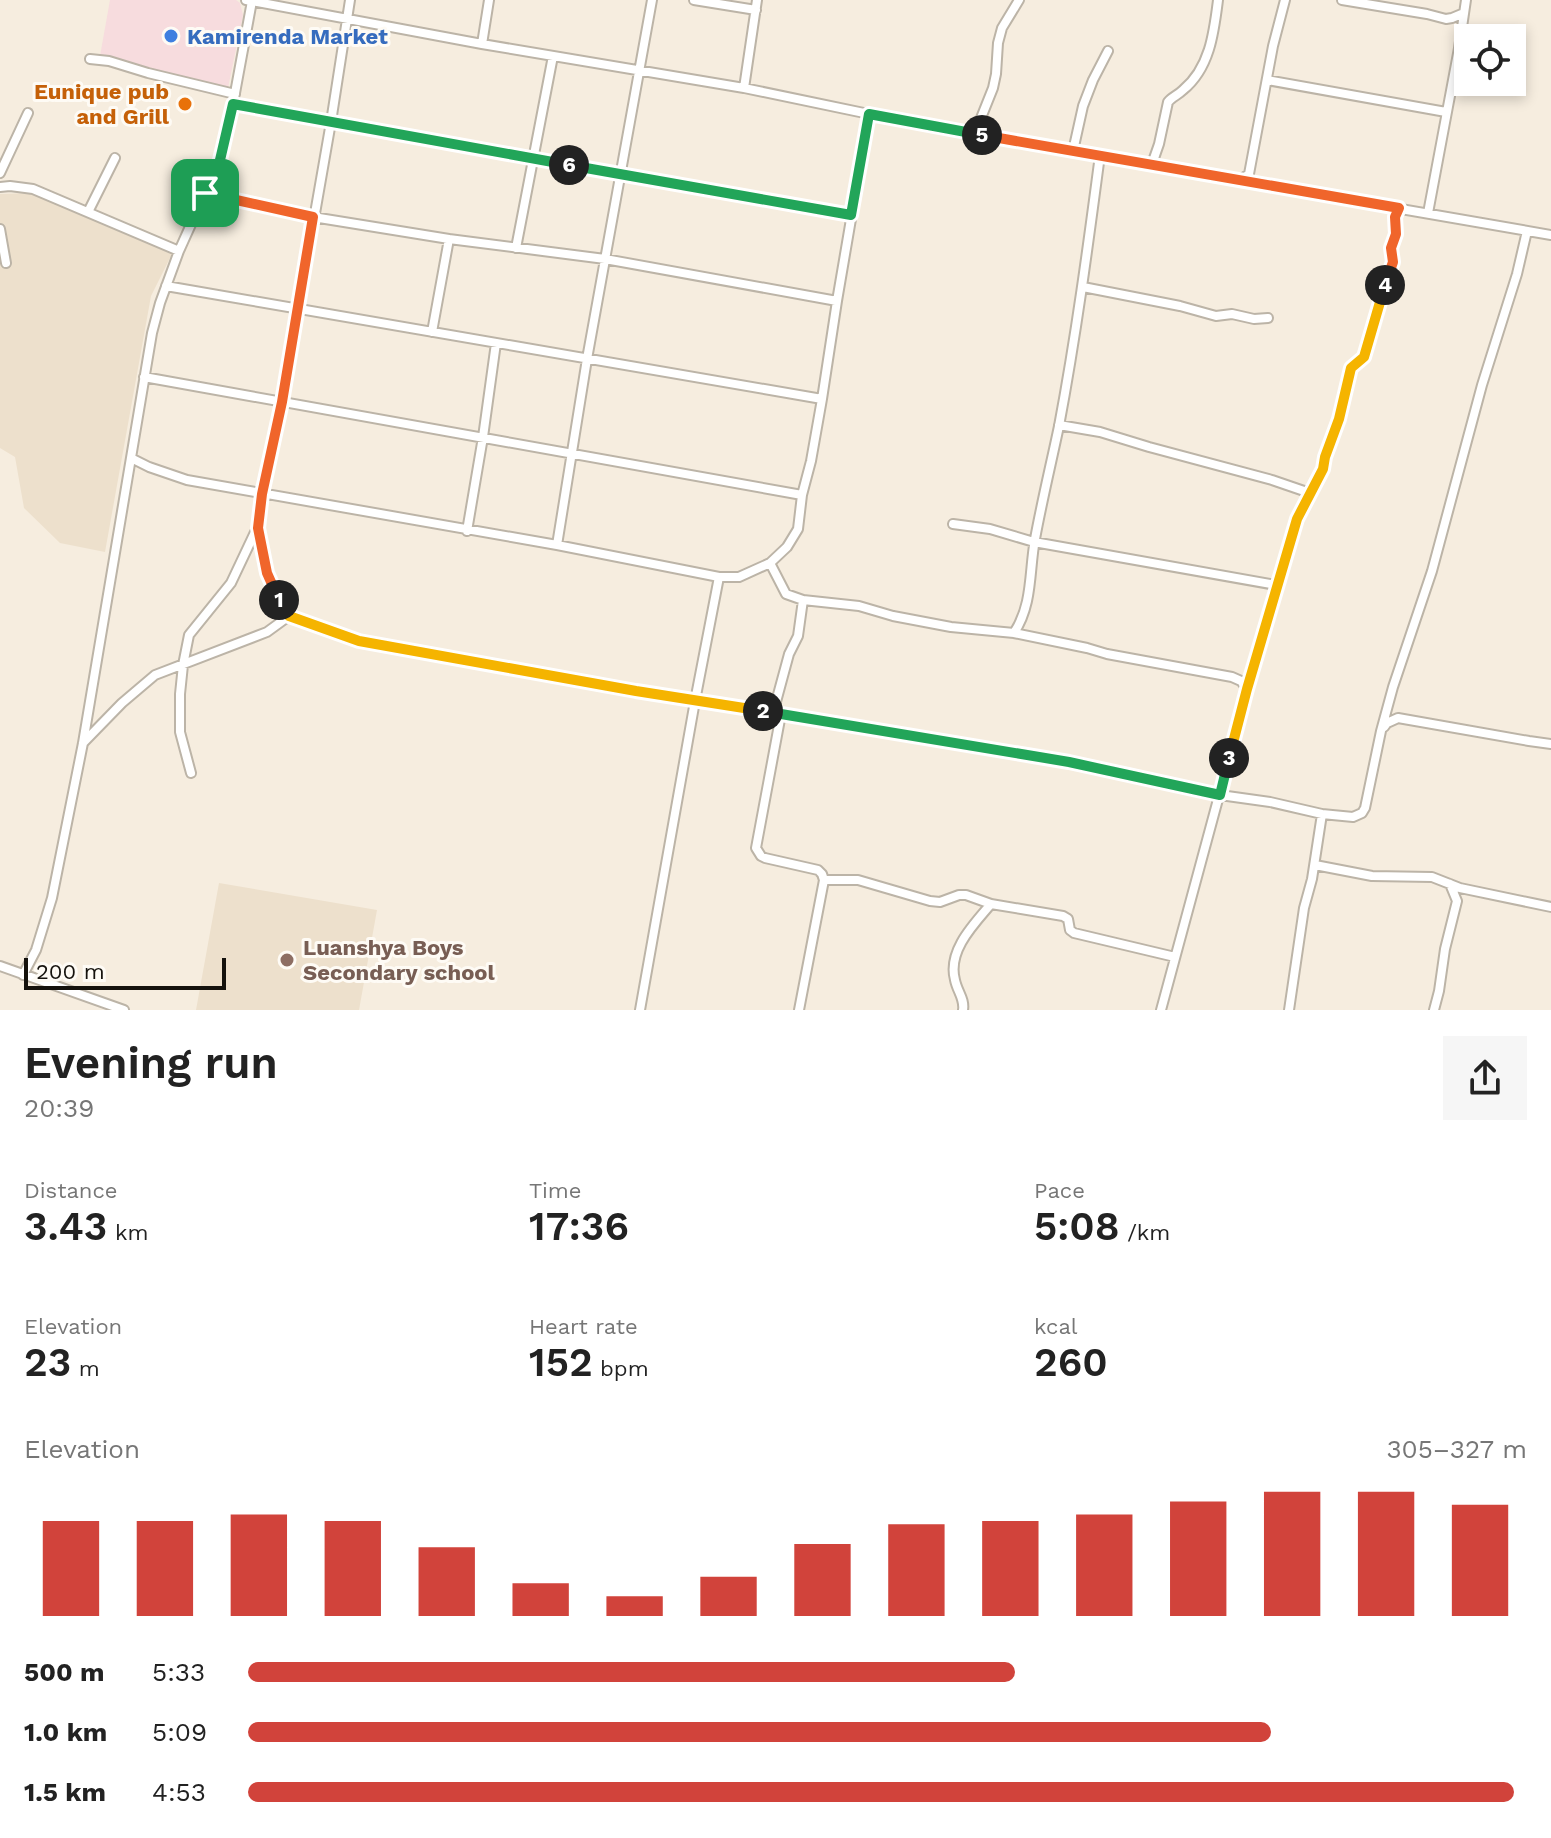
<!DOCTYPE html>
<meta charset="utf-8">
<style>
:root{--surface:#fff;--page:#f6f6f6;--text:#222;--muted:#767676;--accent:#d1433b}
body{margin:0;font-family:"Work Sans",sans-serif;background:var(--page);color:var(--text);height:100vh;display:flex;flex-direction:column;font-size:30px;white-space:nowrap}
*{box-sizing:border-box;margin:0}
p{font-size:26px;color:var(--muted)}
.icon{flex:none;width:44px;height:44px;fill:none;stroke:currentColor;stroke-width:2;stroke-linecap:round;stroke-linejoin:round}
.map{position:relative;height:1010px;overflow:hidden}
.sheet{display:flex;flex-direction:column;background:var(--surface);flex:1}
.sheet>*{flex:none}
.tools{position:absolute;left:1454px;top:24px;display:grid;gap:16px}
.tools a{display:grid;place-items:center;width:72px;height:72px;border-radius:0px;background:var(--surface);box-shadow:0 4px 12px #0003;font-size:40px}
.scale{position:absolute;left:24px;bottom:20px;width:202px;box-sizing:border-box;padding-left:8px;border:4px solid #15120d;border-top:0;font-size:22px;line-height:28px;white-space:nowrap;color:#15120d;-webkit-text-stroke:6px #fefbf5;paint-order:stroke}
.pin{position:absolute;display:grid;place-items:center;width:68px;height:68px;color:#fff;margin:-34px;border-radius:16px;box-shadow:0 4px 12px #0006}
.km{position:absolute;width:40px;height:40px;margin:-20px;border-radius:50%;background:#222;color:#fff;font-size:22px;line-height:40px;text-align:center}
.round{display:grid;place-items:center;flex:none;width:84px;height:84px;border-radius:0px;background:var(--page)}
.overview{display:flex;align-items:center;justify-content:space-between;height:136px;padding:0 24px}
h1{font-size:44px;font-weight:600;line-height:60px}
.metrics{display:grid;grid-template-columns:repeat(3,1fr);gap:12px;height:136px;padding:8px 24px}
.metrics div{display:grid;align-content:center}
.metrics b{font-size:40px;font-weight:600}
.metrics small{font-size:22px;font-weight:400}
.metrics p{font-size:22px}
.chart{height:224px;padding:16px 24px}
.chart p{display:flex;justify-content:space-between}
.chart svg{width:100%;height:144px;margin-top:8px;stroke:var(--accent);stroke-width:6}
ul{padding:0 24px;list-style:none;font-size:26px}
li{display:grid;grid-template-columns:128px 96px 1fr;align-items:center;height:60px}
li i{height:20px;border-radius:10px;background:var(--accent)}
.map>svg:first-child{display:block}
.commercial{fill:#f7dcde}
.built{fill:#ede0cc}
.lines{fill:none;stroke-linecap:round;stroke-linejoin:round}
.minor-casing{stroke:#bcb4a7;stroke-width:12}
.minor{stroke:#fff;stroke-width:8}
.split-1-casing{stroke:#fff;stroke-width:16}
.split-2-casing{stroke:#fff;stroke-width:16}
.split-3-casing{stroke:#fff;stroke-width:16}
.split-4-casing{stroke:#fff;stroke-width:16}
.split-5-casing{stroke:#fff;stroke-width:16}
.split-6-casing{stroke:#fff;stroke-width:16}
.split-7-casing{stroke:#fff;stroke-width:16}
.split-1{stroke:#f0652b;stroke-width:10}
.split-2{stroke:#f5b400;stroke-width:10}
.split-3{stroke:#22a559;stroke-width:10}
.split-4{stroke:#f5b400;stroke-width:10}
.split-5{stroke:#f0652b;stroke-width:10}
.split-6{stroke:#22a559;stroke-width:10}
.split-7{stroke:#22a559;stroke-width:10}
.shop-dot{fill:#3f7fe0;stroke:#fefbf5;stroke-width:3}
.food-dot{fill:#e8710a;stroke:#fefbf5;stroke-width:3}
.education-dot{fill:#8d6e63;stroke:#fefbf5;stroke-width:3}
.labels{text-anchor:middle;stroke-width:6;stroke-linejoin:round;paint-order:stroke}
.shop-label{font-size:22px;font-weight:bold;fill:#366cbe;stroke:#fefbf5;text-anchor:start}
.food-label{font-size:22px;font-weight:bold;fill:#c56008;stroke:#fefbf5;text-anchor:end}
.education-label{font-size:22px;font-weight:bold;fill:#785e54;stroke:#fefbf5;text-anchor:start}
</style>
<div class="map">
<svg width="1551" height="1010" viewBox="0 0 1551 1010">
<rect width="100%" height="100%" fill="#f6eddf"/>
<path class="commercial" d="M110,0H236L240,3L243,15L228,88L100,56Z"/>
<path class="built" d="M29,193L172,254L151,296L105,552L60,543L24,508L15,457L0,448V194Z
M219,883L377,910L359,1010H196Z"/>
<g class="lines">
<defs>
<path id="minor" d="M246,0L482,44L744,88L869,114L1239,181L1249,174L1273,46L1285,0
M694,0L756,10
M1342,0L1427,14L1446,19L1452,18L1464,13
M482,44L489,0
M90,59L109,61L148,73L235,94
M1267,80L1446,112
M744,88L757,0
M233,104L851,215
M975,133L993,88L996,74L998,43L1002,28L1019,0
M1073,151L1083,106L1093,80L1108,51
M1152,164L1159,144L1168,102C1172,97 1178,95 1183,90C1210,68 1214,32 1218,0
M0,173L28,113
M1239,181L1551,235
M0,187L10,186L33,189L179,251
M205,193L313,217L449,239L605,259L837,301
M88,212L115,158
M1428,213L1459,48L1466,0
M0,229L6,263
M516,248L553,56
M166,286L822,399
M1083,287L1180,306L1216,316L1232,314L1254,319L1268,318
M432,332L449,239
M144,377L802,495
M1059,425L1100,432L1149,447L1272,480L1307,492L1308,496C1293,524 1287,555 1276,585L1161,1010
M131,458L149,467L187,480L557,545L719,577H739L770,563L787,547L798,529L802,495L811,461L822,399L837,301L869,114
M1308,496L1323,469L1325,457L1339,419L1351,368L1364,357L1372,334L1393,262L1391,248L1396,234L1395,217L1399,208
M953,524L990,529L1034,542L1276,585
M467,531L483,437L496,343
M557,545L587,359L652,0
M770,563L786,594L803,600L859,606L893,616L951,627L1014,633L1087,648L1107,654L1232,677L1241,681L1247,689
M289,616L275,593L267,573L258,528L262,494L282,402L331,122L350,0
M1014,633C1033,604 1029,572 1035,539C1042,501 1051,464 1059,426C1076,336 1088,246 1100,155
M773,713L789,654L798,636L803,600
M781,714L756,848L761,856L765,858L818,870L822,874L824,880L799,1010
M1384,727L1387,723L1398,718L1529,741L1551,744
M83,743L122,703L155,675L267,632L289,616L359,641L415,652L636,691L1069,762L1220,795L1270,802L1322,814L1353,817L1362,813L1365,808L1381,731L1393,687L1432,571L1482,385L1517,274L1527,231
M191,773L180,732V694L183,665L189,635L231,583L257,528
M1315,865L1372,876L1432,877L1460,888L1551,907
M824,880H858L930,901L940,902L959,895H966L991,904L1063,916L1068,919L1070,930L1074,933L1175,957
M0,966L124,1010
M23,975L36,950L52,898L83,743L152,333L160,303L179,251L220,160L233,104L252,1
M640,1010L695,701L719,577
M963,1010C965,999 957,991 955,980C947,951 974,924 991,904
M1289,1010L1304,908L1312,879L1322,814
M1434,1010L1439,991L1445,949L1457,901L1450,884"/>
</defs>
<use href="#minor" class="minor-casing"/>
<use href="#minor" class="minor"/>
</g>
<g class="lines">
<defs>
<path id="split-1" d="M205,193L313,217L282,402L262,494L258,528L267,573L279,600"/>
<path id="split-2" d="M279,600L289,616L359,641L636,691L763,711"/>
<path id="split-3" d="M763,711L1069,762L1220,795L1229,758"/>
<path id="split-4" d="M1229,758L1247,689L1297,519L1323,469L1325,457L1339,419L1351,368L1364,357L1385,285"/>
<path id="split-5" d="M982,135L1399,208L1395,217L1396,234L1391,248L1393,262L1385,285"/>
<path id="split-6" d="M569,165L851,215L869,114L982,135"/>
<path id="split-7" d="M205,193L220,160L233,104L569,165"/>
</defs>
<use href="#split-1" class="split-1-casing"/>
<use href="#split-2" class="split-2-casing"/>
<use href="#split-3" class="split-3-casing"/>
<use href="#split-4" class="split-4-casing"/>
<use href="#split-5" class="split-5-casing"/>
<use href="#split-6" class="split-6-casing"/>
<use href="#split-7" class="split-7-casing"/>
<use href="#split-1" class="split-1"/>
<use href="#split-2" class="split-2"/>
<use href="#split-3" class="split-3"/>
<use href="#split-4" class="split-4"/>
<use href="#split-5" class="split-5"/>
<use href="#split-6" class="split-6"/>
<use href="#split-7" class="split-7"/>
</g>
<circle class="shop-dot" cx="171" cy="36" r="8"/>
<circle class="food-dot" cx="185" cy="104" r="8"/>
<circle class="education-dot" cx="287" cy="960" r="8"/>
<g class="labels">
<g class="shop-label">
<text x="187" y="44">Kamirenda Market</text>
</g>
<g class="food-label">
<text x="169" y="99">Eunique pub<tspan x="169" dy="25">and Grill</tspan></text>
</g>
<g class="education-label">
<text x="303" y="955">Luanshya Boys<tspan x="303" dy="25">Secondary school</tspan></text>
</g>
</g>
</svg>
<div class="tools">
<a><svg class="icon" aria-label="locate" viewBox="0 0 24 24"><circle cx="12" cy="12" r="6"/><path d="M12 2v4M12 18v4M2 12h4M18 12h4"/></svg></a>
</div>
<div class="scale">200 m</div>
<div class="pin" style="left:205px;top:193px;background:#1e9e55"><svg class="icon" aria-label="arrive" viewBox="0 0 24 24"><path d="M6 21V4h12l-3 4 3 4H6"/></svg></div>
<b class="km" style="left:279px;top:600px">1</b>
<b class="km" style="left:763px;top:711px">2</b>
<b class="km" style="left:1229px;top:758px">3</b>
<b class="km" style="left:1385px;top:285px">4</b>
<b class="km" style="left:982px;top:135px">5</b>
<b class="km" style="left:569px;top:165px">6</b>
</div>
<section class="sheet">
<div class="overview"><div><h1>Evening run</h1><p>20:39</p></div><a class="round"><svg class="icon" aria-label="share" viewBox="0 0 24 24"><path d="M12 15V3M7 8l5-5 5 5M5 13v7h14v-7"/></svg></a></div>
<div class="metrics">
<div><p>Distance</p><b>3.43<small> km</small></b></div>
<div><p>Time</p><b>17:36</b></div>
<div><p>Pace</p><b>5:08<small> /km</small></b></div>
</div>
<div class="metrics">
<div><p>Elevation</p><b>23<small> m</small></b></div>
<div><p>Heart rate</p><b>152<small> bpm</small></b></div>
<div><p>kcal</p><b>260</b></div>
</div>
<div class="chart"><p><span>Elevation</span>305–327 m</p>
<svg viewBox="0 0 160 44" preserveAspectRatio="none"><path d="M5 44V15M15 44V15M25 44V13M35 44V15M45 44V23M55 44V34M65 44V38M75 44V32M85 44V22M95 44V16M105 44V15M115 44V13M125 44V9M135 44V6M145 44V6M155 44V10"/></svg>
</div>
<ul>
<li><b>500 m</b>5:33<i style="width:60%"></i></li>
<li><b>1.0 km</b>5:09<i style="width:80%"></i></li>
<li><b>1.5 km</b>4:53<i style="width:99%"></i></li>
</ul>
</section>
